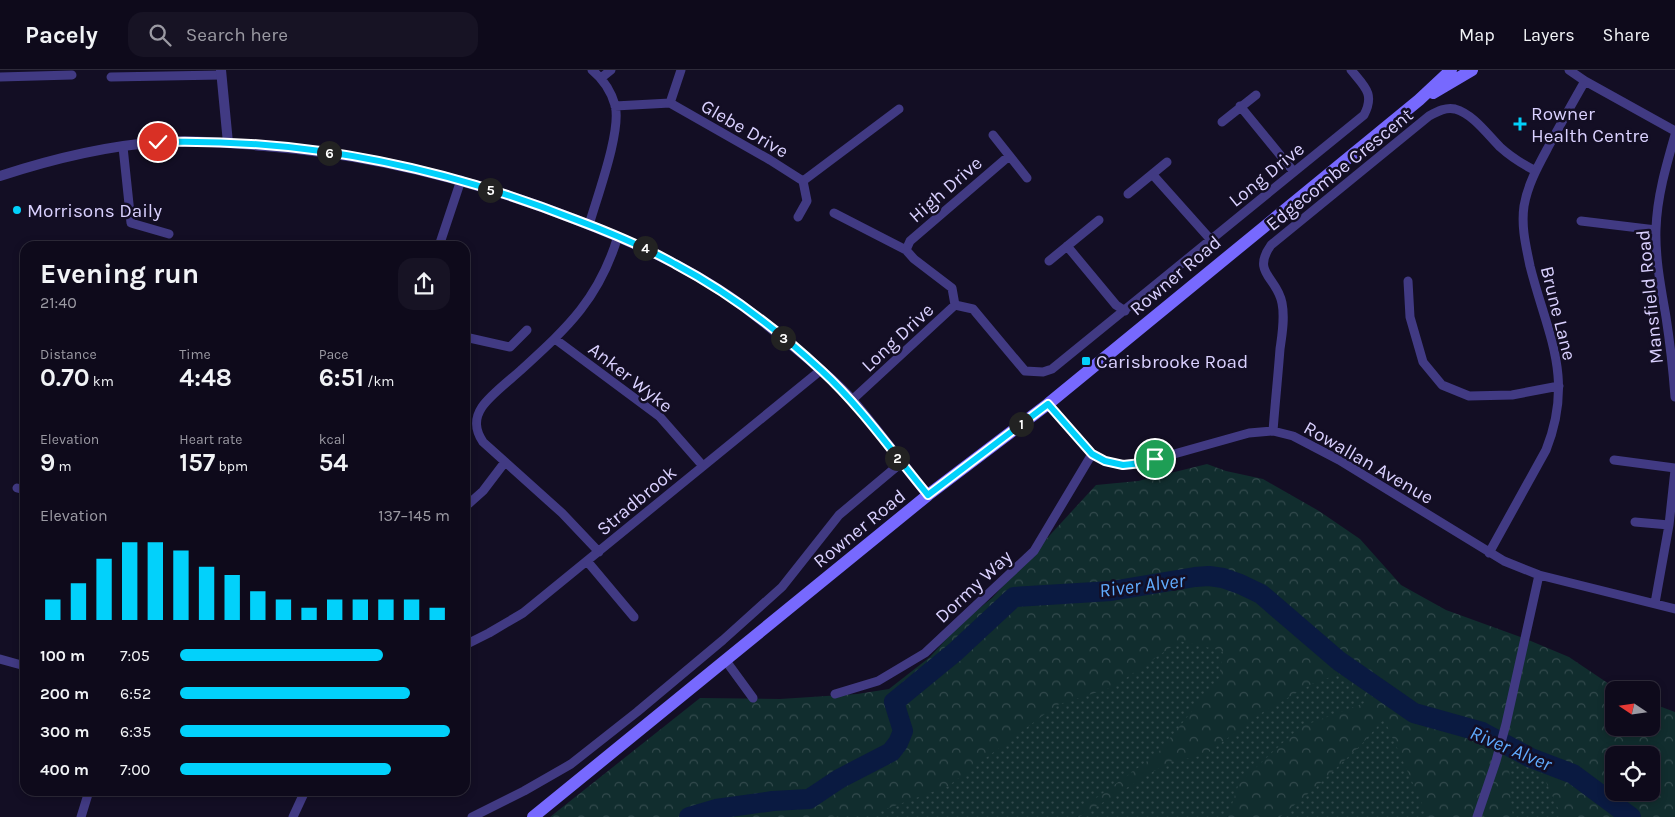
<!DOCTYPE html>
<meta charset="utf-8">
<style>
:root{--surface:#0e0a1b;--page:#171324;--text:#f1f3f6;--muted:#9b9aa3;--line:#2e2b3a;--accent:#02d1fb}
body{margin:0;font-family:Karla,sans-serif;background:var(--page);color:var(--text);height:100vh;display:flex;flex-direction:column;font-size:19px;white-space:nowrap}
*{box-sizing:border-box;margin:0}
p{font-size:16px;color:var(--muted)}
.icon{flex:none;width:28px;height:28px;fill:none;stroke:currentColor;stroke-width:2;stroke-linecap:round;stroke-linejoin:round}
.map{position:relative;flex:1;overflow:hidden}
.sheet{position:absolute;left:20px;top:171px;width:450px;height:555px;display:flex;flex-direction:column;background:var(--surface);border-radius:15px;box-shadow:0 2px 8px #0003,0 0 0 1px var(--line)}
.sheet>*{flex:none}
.needle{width:32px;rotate:283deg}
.controls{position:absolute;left:1605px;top:611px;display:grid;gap:10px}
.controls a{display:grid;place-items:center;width:55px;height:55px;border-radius:10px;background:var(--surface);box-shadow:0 2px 8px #0003,0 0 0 1px var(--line);font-size:25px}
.pin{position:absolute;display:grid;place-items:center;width:42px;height:42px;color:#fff;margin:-21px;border:2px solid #fff;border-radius:50%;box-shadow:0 1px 5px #0007}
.km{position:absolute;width:25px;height:25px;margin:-12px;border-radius:50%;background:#222;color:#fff;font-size:14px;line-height:25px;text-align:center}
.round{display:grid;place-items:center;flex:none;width:52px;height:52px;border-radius:15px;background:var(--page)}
.summary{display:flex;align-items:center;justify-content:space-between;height:85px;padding:0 20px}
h1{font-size:28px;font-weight:700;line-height:38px}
.metrics{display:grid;grid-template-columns:repeat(3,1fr);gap:8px;height:85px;padding:5px 20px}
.metrics div{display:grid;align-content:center}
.metrics b{font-size:25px;font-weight:700}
.metrics small{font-size:14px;font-weight:400}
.metrics p{font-size:14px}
.chart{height:140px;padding:10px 20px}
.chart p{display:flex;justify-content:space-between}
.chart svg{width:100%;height:90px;margin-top:5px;stroke:var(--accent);stroke-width:6}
ul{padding:0 20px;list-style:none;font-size:16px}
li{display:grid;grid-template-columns:80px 60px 1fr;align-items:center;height:38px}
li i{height:12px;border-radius:6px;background:var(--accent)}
header{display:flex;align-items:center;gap:30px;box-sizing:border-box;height:70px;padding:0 25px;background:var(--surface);border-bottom:1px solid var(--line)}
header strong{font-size:24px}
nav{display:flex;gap:28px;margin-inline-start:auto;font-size:18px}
.search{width:350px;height:45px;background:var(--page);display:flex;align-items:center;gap:12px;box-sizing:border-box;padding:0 18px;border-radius:15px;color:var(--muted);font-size:19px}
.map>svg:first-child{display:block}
.grass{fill:url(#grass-dots)}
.forest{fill:url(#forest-crowns);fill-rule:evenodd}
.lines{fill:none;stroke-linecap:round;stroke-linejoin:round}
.river{stroke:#0a1a41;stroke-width:20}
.minor{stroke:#413a83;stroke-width:9}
.tertiary{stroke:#413a83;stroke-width:10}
.secondary{stroke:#7769fe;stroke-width:12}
.route-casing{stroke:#fff;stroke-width:10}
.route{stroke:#02d1fb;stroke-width:6}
.poi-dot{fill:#02d1fb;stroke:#130e24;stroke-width:2}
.labels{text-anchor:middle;stroke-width:5;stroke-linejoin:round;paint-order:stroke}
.poi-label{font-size:19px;fill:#dad1ff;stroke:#130e24;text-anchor:start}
.street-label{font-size:19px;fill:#dad1ff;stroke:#130e24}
.water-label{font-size:20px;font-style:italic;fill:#60abfe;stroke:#130e24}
</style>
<header>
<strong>Pacely</strong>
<div class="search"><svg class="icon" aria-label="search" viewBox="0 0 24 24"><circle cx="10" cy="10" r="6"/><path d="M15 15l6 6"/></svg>Search here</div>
<nav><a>Map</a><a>Layers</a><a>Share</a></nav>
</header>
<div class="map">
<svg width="1675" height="747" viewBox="0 0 1675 747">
<defs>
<pattern id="grass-dots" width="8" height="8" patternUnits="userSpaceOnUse" patternTransform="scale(1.25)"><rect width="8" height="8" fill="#112d2e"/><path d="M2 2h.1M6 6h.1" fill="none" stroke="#334a4d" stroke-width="1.8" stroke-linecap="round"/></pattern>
<pattern id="forest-crowns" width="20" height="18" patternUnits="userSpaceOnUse" patternTransform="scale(1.25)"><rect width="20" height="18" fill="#112d2e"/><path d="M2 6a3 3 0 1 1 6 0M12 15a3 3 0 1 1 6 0" fill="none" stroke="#334a4d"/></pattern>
</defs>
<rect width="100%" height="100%" fill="#130e24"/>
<path class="grass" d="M1185,468L1614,658V722H1651L1675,725V747H741Z"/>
<path class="forest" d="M1207,394L1226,401L1263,409L1319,441L1360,469L1401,515L1446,540L1526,569L1569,587L1618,620H1614V658H1651V633L1675,642V747H1562L1531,679L1510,681L1509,715L1513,747H1428L1384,649L1361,675L1315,718L1280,747H1226L1230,740L1239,713L1300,657L1367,632L1341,605L1319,610L1263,642L1205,685L1169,692L1079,747H1070L1157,684L1219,608L1223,581L1180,571L1113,617L1057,635L948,716L873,744L826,747H550L700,628L780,629L857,624L889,619L930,587L961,553L992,528L1096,415L1138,411ZM1614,685H1651V722H1614Z"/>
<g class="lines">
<path class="river" d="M689,747L716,739L773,731L809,729L839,709L891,682L898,673L903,661L894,632L955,582L1014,527L1111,521L1195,507L1209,506L1223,508L1240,514L1261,524L1339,591L1414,643L1482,662L1531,688L1573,704L1631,747"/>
<path class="minor" d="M1569,0L1585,11L1675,61
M0,7L72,5
M111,7L221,5
M601,8L611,0
M670,33L681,0
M615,36L670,33L770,90L803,111L807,131L798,147
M1240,36L1294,102
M1222,52L1256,25
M993,65L1027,108
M1675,65C1666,96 1657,127 1656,159C1655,188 1661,218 1666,247C1670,273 1673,300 1675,327
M123,77L131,153L169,164
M1153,105L1211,170
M803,111L899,39
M1128,124L1167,92
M834,143L906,180L914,189L952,218L955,235
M1581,151L1656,160
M589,155C597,127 622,60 615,35C611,21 603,9 592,0
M439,176L461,110
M1067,176L1116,235L1125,241
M906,180L910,171L1009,86
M1049,191L1099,150
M1408,211L1410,247L1423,292L1442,315L1469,326L1512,325L1559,316
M465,267L510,277L527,260
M555,269L660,347L703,396
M852,330L955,235L973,239L1025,301L1043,302L1052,299L1364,45C1375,24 1365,17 1351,0
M1048,334L1092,384L1105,391L1123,395L1142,393L1249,363L1273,361L1293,366L1339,390L1504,491L1539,505L1675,539
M1273,361C1275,334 1278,306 1280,279C1282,265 1285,248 1282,233C1277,207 1251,203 1271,175L1429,46C1438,41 1446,37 1455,39C1473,44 1487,64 1500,77C1511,87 1522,94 1536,101
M1614,390L1675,398
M17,418L25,420
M465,437L483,421L505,392
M1635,452L1669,455
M599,482L562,443L483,372C475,360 474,349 482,337C490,325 510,310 521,300C568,257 599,229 618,166
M1489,483L1546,380C1575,307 1547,264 1530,196C1526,176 1521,157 1524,136C1528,112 1541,91 1552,70C1563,50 1574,30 1585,11
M587,491L634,547
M1655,533L1669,455L1675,400
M465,575L489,563L523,543L821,300
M0,589L25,596
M726,591L753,628
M835,624L878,611L925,583L1034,481L1092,384
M81,747L89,721
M293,747L305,721
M472,747L524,721L571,694L637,642L723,570L782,517L839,445L901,393
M1477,747L1496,691L1506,654L1539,505"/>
<path class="tertiary" d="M221,0L228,73
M0,106C52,89 105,76 159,72C194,70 229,73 264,76C371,84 474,110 574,149C628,170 680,193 729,226C752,242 773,260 795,278C815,295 836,311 853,331C879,361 902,394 928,425"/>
<path class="secondary" d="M1433,23L1472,0
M533,747L928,425L1048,334L1419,30L1451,0"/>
</g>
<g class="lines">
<defs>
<path id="route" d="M158,72C301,68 442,97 574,149C609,162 643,176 675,194C728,222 778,260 822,301C862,338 893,383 928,425L1048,334L1092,384L1105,391L1123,395L1142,393L1155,389"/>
</defs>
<use href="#route" class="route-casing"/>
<use href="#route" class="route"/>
</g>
<g class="poi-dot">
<path d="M1517.5 46.5h5v5h5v5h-5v5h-5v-5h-5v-5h5z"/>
<circle cx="17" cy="140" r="5"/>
<rect x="1081" y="286" width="10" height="10" rx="2.5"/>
</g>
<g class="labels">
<g class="poi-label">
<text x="1531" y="50">Rowner<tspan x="1531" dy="22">Health Centre</tspan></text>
<text x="27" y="147">Morrisons Daily</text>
<text x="1096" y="298">Carisbrooke Road</text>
</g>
<g class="street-label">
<text transform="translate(745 58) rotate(30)" y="7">Glebe Drive</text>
<text transform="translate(1339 99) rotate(-39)" y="7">Edgecombe Crescent</text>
<text transform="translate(1266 104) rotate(-39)" y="7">Long Drive</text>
<text transform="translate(945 119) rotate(-41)" y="7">High Drive</text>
<text transform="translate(1175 205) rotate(-40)" y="7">Rowner Road</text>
<text transform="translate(1649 227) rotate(-96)" y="7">Mansfield Road</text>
<text transform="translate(1559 243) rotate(76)" y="7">Brune Lane</text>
<text transform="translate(897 267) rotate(-43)" y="7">Long Drive</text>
<text transform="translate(631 307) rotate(38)" y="7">Anker Wyke</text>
<text transform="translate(1369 392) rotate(30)" y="7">Rowallan Avenue</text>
<text transform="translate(636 430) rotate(-40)" y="7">Stradbrook</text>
<text transform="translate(859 458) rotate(-39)" y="7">Rowner Road</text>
<text transform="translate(973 516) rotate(-43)" y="7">Dormy Way</text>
</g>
<g class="water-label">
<text transform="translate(1142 515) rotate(-7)" y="7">River Alver</text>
<text transform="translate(1511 678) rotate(23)" y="7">River Alver</text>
</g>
</g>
</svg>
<div class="controls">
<a><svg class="needle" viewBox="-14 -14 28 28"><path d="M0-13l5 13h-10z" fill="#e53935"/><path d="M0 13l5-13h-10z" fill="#9b9aa3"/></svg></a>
<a><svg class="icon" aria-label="locate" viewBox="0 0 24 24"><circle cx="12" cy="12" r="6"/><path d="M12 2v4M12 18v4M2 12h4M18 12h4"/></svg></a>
</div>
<div class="pin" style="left:1155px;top:389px;background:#1e9e55"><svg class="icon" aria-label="arrive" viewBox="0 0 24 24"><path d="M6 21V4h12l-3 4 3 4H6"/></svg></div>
<div class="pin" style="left:158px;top:72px;background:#d93025"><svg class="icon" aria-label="check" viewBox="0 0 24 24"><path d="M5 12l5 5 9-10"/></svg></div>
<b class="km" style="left:1021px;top:354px">1</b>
<b class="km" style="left:897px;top:388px">2</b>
<b class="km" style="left:783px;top:268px">3</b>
<b class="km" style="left:645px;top:178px">4</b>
<b class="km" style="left:490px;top:120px">5</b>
<b class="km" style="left:329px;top:83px">6</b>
<section class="sheet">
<div class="summary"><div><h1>Evening run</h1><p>21:40</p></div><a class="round"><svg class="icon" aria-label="share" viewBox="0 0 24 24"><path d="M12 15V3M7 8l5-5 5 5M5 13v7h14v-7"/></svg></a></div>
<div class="metrics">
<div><p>Distance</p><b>0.70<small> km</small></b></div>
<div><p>Time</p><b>4:48</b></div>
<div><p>Pace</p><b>6:51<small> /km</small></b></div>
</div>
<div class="metrics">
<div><p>Elevation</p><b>9<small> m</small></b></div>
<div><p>Heart rate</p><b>157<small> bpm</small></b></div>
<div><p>kcal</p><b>54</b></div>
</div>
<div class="chart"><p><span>Elevation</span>137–145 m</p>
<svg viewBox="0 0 160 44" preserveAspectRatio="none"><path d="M5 44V34M15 44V26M25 44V14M35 44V6M45 44V6M55 44V10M65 44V18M75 44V22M85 44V30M95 44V34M105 44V38M115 44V34M125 44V34M135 44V34M145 44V34M155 44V38"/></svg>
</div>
<ul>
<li><b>100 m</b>7:05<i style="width:75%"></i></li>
<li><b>200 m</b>6:52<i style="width:85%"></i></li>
<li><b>300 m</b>6:35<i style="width:100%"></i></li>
<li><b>400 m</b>7:00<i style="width:78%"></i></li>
</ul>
</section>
</div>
